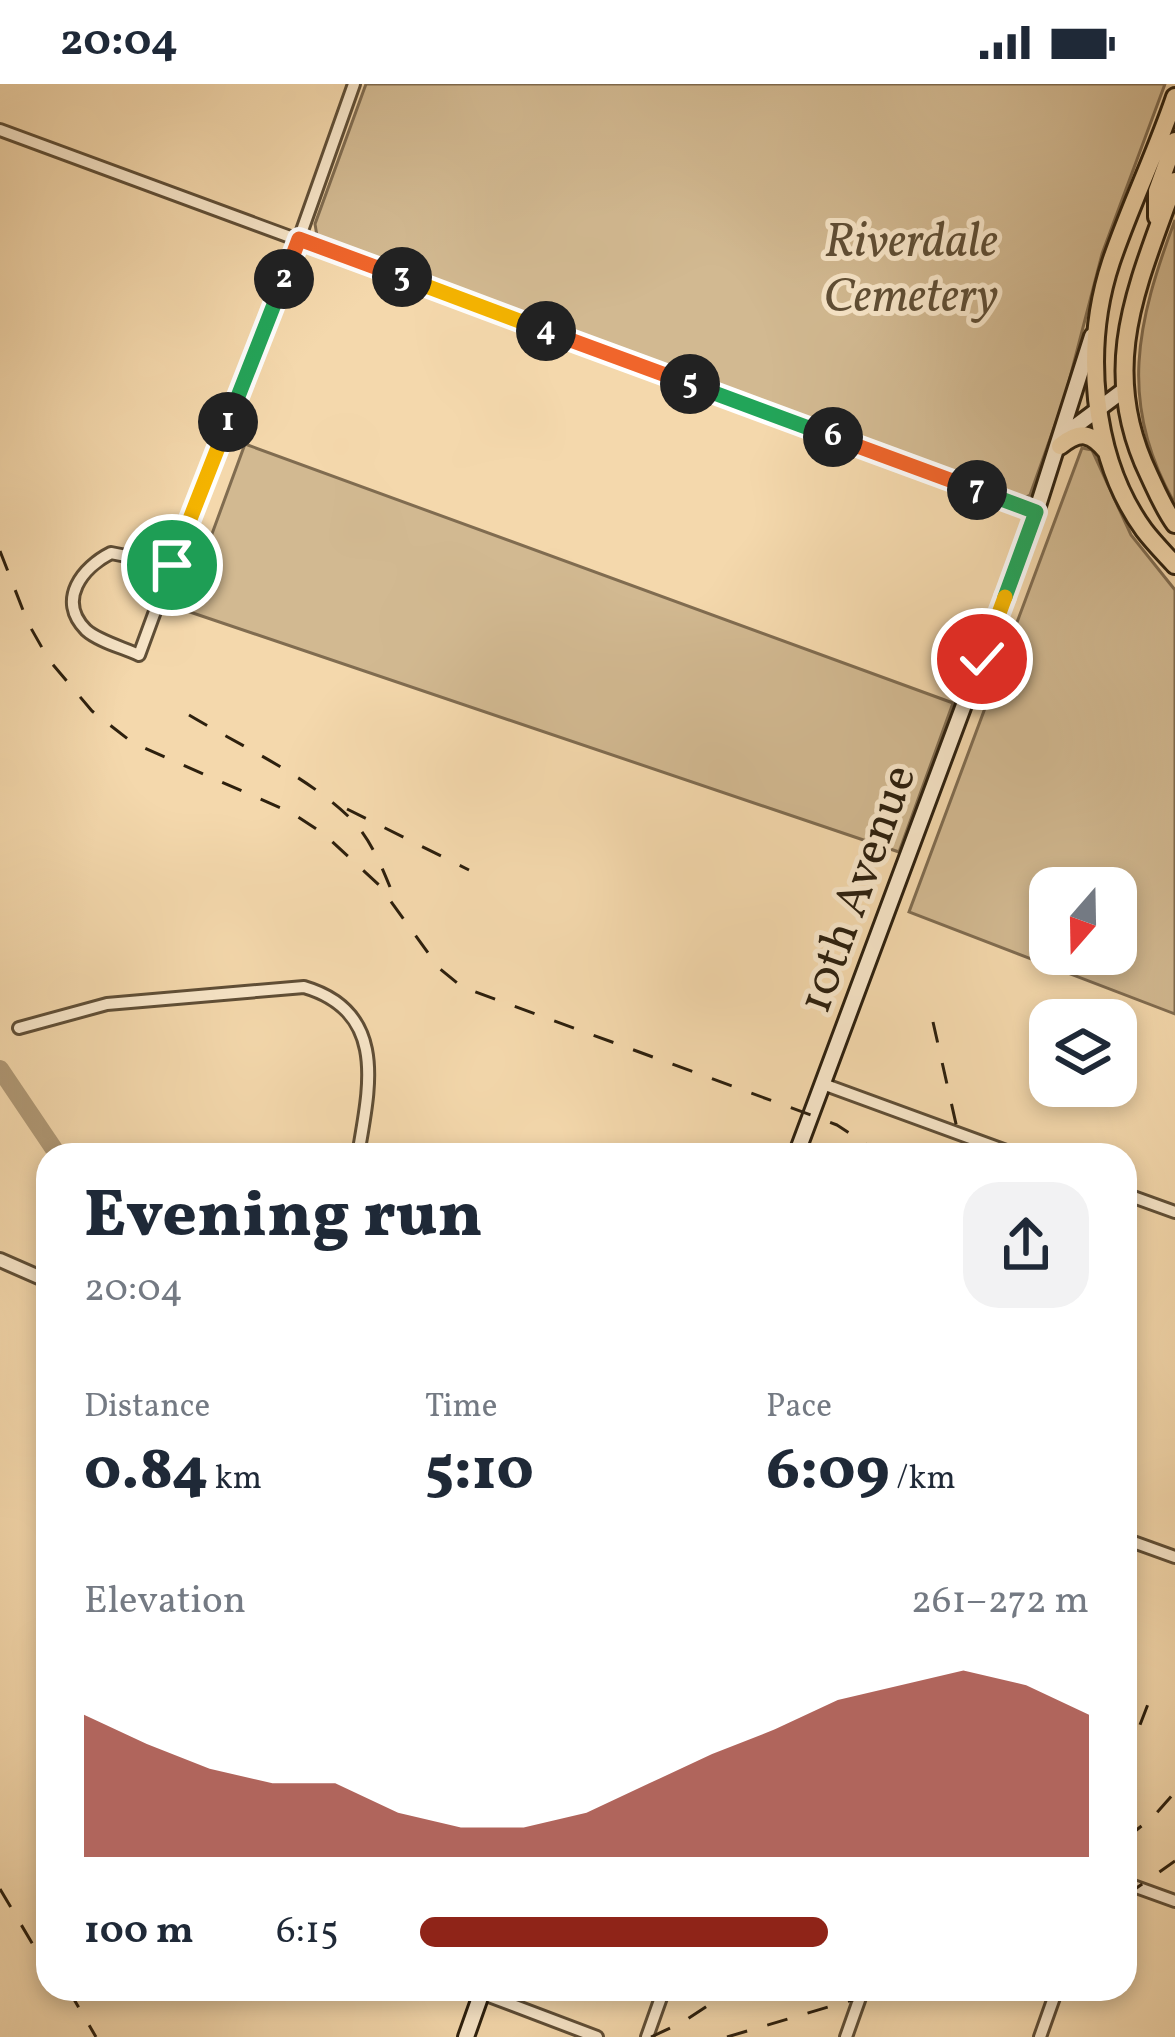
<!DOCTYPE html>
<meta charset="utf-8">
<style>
:root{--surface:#fff;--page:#f2f2f3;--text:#1f2937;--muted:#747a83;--accent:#8f2418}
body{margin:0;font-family:Vollkorn,serif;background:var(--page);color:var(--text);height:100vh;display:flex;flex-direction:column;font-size:45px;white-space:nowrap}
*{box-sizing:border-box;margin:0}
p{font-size:39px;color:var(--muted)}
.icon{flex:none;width:66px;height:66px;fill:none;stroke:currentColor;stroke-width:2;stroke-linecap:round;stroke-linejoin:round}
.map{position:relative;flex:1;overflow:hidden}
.sheet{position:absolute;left:36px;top:1059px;width:1101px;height:858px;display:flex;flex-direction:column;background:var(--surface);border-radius:36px;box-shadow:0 6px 18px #0003}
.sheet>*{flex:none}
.needle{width:78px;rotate:200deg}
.tools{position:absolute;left:1029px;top:783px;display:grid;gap:24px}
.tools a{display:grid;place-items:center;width:108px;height:108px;border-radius:24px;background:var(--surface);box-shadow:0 6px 18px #0003;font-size:60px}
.pin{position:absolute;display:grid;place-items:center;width:102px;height:102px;color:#fff;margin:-51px;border:6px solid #fff;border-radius:50%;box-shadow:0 3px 12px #0007}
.km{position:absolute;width:60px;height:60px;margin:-30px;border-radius:50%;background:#222;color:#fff;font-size:33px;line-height:60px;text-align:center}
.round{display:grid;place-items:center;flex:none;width:126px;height:126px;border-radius:36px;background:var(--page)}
.summary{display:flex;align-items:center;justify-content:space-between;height:204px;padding:0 48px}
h1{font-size:66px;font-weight:800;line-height:90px}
.stats{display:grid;grid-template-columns:repeat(3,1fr);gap:18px;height:204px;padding:12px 48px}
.stats div{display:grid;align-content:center}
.stats b{font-size:60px;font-weight:800}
.stats small{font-size:33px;font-weight:400}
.stats p{font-size:33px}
.chart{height:336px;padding:24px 48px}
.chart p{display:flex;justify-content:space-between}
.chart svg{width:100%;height:216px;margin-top:12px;fill:var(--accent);opacity:.7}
ul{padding:0 48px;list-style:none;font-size:39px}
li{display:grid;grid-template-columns:192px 144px 1fr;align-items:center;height:90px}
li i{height:30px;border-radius:15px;background:var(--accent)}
.status{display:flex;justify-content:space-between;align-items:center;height:84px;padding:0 60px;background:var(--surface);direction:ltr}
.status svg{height:33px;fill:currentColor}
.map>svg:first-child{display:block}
.green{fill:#d2b991;stroke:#806c50;stroke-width:3;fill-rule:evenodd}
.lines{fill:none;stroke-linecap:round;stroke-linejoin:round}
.river{stroke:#b09976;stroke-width:18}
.minor-casing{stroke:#5f4e36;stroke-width:16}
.tertiary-casing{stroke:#5f4e36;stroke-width:18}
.secondary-casing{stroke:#2d200e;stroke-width:20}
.trunk-casing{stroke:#2d200e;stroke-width:22}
.minor{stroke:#f8e6c9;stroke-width:10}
.tertiary{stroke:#f8e6c9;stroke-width:12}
.secondary{stroke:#f8e6c9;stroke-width:14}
.trunk{stroke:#f4d8ac;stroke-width:16}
.rail{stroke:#2d200e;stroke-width:3;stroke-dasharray:21 21;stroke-linecap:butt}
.split-1-casing{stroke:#fff;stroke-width:24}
.split-2-casing{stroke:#fff;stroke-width:24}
.split-3-casing{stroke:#fff;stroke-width:24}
.split-4-casing{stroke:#fff;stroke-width:24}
.split-5-casing{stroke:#fff;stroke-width:24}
.split-6-casing{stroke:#fff;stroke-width:24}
.split-7-casing{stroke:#fff;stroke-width:24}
.split-8-casing{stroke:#fff;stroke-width:24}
.split-9-casing{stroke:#fff;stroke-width:24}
.split-1{stroke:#f5b400;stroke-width:15}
.split-2{stroke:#22a559;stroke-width:15}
.split-3{stroke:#f0652b;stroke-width:15}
.split-4{stroke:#f5b400;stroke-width:15}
.split-5{stroke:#f0652b;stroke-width:15}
.split-6{stroke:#22a559;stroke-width:15}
.split-7{stroke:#f0652b;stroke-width:15}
.split-8{stroke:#22a559;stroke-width:15}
.split-9{stroke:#f5b400;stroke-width:15}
.labels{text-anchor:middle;stroke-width:10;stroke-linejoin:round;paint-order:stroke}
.park-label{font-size:48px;font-style:italic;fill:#5f4e35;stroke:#f8e6c9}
.street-label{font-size:48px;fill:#2d200e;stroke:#f8e6c9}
</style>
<div class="status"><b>20:04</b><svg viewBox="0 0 49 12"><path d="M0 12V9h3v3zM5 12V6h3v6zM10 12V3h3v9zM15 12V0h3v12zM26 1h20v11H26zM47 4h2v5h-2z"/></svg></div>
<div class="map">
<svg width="1175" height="1953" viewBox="0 0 1175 1953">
<rect width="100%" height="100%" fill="#f4d8ac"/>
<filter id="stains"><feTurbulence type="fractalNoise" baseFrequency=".00167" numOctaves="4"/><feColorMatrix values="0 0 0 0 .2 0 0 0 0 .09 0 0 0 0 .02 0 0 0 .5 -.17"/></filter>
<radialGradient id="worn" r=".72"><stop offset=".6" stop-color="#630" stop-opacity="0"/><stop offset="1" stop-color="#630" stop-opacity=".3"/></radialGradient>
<path class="green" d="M366,0H1165L1102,170L1065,313L1030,411L1020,416L317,152L315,140Z
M1175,136V420C1117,319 1137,238 1175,136Z
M245,360L953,619L899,768L184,526Z
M1082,364L1092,366L1131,451L1175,506V930L909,828ZM1050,804H1116V870H1050Z"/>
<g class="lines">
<path class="river" d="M0,985L58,1071"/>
<defs>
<path id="minor" d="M0,46L1036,428
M111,469L172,481L139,571C124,564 98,557 86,546C56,516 83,483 111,469Z
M172,481L299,155L354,0
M19,944L107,920L304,903C389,928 369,1005 358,1071
M823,1000L1017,1071
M1125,1110L1175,1128
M1125,1455L1175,1473
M1125,1799L1175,1817
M481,1909L597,1953
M647,1953L664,1905
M846,1953L863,1905
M1040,1953L1057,1905"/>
<path id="tertiary" d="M0,1176L48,1197"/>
<path id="secondary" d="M1062,358L1069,347L1124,306
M796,1071L1036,428L1092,252
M466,1953L483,1905"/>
<path id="trunk" d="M1175,13C1156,69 1130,122 1111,178C1083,262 1091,373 1144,446C1153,458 1165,470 1175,481
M1175,97C1138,201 1097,283 1149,391C1157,408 1164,425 1175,440
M1157,133V107L1175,57
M1060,362C1080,346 1091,348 1107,368"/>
</defs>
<use href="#minor" class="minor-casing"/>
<use href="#tertiary" class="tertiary-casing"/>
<use href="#secondary" class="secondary-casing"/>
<use href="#trunk" class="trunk-casing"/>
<use href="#minor" class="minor"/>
<use href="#tertiary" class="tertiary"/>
<use href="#secondary" class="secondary"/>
<use href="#trunk" class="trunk"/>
<path class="rail" d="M0,467L28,539L49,576L92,627L133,659L292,729L324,750L379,801L439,884L462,903L811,1031L837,1041L883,1071
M189,631C241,662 313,695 354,738C371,757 381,781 390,803
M347,725L469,786
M933,938L963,1071
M1125,1680L1148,1620
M1125,1755L1153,1733L1175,1708
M0,1805L48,1886
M1125,1812L1175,1777
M68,1905L96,1953
M651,1953L683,1938L733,1905
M727,1953L889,1905"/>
</g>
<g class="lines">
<defs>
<path id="split-1" d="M172,481L228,338"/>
<path id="split-2" d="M228,338L284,195"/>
<path id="split-3" d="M284,195L299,155L402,193"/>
<path id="split-4" d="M402,193L546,247"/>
<path id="split-5" d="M546,247L690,300"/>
<path id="split-6" d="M690,300L833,353"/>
<path id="split-7" d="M833,353L977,406"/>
<path id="split-8" d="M977,406L1036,428L1005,513"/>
<path id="split-9" d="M982,575L1005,513"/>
</defs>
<use href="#split-1" class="split-1-casing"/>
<use href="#split-2" class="split-2-casing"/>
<use href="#split-3" class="split-3-casing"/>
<use href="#split-4" class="split-4-casing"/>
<use href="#split-5" class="split-5-casing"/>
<use href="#split-6" class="split-6-casing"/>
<use href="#split-7" class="split-7-casing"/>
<use href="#split-8" class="split-8-casing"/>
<use href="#split-9" class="split-9-casing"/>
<use href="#split-1" class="split-1"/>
<use href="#split-2" class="split-2"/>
<use href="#split-3" class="split-3"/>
<use href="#split-4" class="split-4"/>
<use href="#split-5" class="split-5"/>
<use href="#split-6" class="split-6"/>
<use href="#split-7" class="split-7"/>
<use href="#split-8" class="split-8"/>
<use href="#split-9" class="split-9"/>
</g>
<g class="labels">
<g class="park-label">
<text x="911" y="172">Riverdale<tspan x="911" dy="55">Cemetery</tspan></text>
</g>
<g class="street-label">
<text transform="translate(855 804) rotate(-70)" y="17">10th Avenue</text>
</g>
</g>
<rect width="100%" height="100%" filter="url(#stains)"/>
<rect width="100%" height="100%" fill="url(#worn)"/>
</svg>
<div class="tools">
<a><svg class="needle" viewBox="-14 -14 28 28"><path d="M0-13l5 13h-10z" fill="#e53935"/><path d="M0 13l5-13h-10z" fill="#747a83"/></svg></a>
<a><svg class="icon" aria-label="layers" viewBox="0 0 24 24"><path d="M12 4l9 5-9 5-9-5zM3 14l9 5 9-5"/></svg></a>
</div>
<div class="pin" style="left:172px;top:481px;background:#1e9e55"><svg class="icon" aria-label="arrive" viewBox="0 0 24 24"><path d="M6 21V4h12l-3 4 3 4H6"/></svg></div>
<div class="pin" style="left:982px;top:575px;background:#d93025"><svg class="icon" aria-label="check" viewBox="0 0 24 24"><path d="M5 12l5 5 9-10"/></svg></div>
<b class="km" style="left:228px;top:338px">1</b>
<b class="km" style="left:284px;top:195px">2</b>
<b class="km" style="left:402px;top:193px">3</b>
<b class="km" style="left:546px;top:247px">4</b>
<b class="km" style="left:690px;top:300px">5</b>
<b class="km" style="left:833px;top:353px">6</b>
<b class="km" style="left:977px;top:406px">7</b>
<section class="sheet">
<div class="summary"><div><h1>Evening run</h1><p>20:04</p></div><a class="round"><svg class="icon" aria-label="share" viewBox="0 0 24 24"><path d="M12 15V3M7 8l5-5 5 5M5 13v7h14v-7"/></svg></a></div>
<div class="stats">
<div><p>Distance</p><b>0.84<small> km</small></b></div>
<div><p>Time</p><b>5:10</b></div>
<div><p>Pace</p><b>6:09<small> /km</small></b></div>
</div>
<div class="chart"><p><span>Elevation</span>261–272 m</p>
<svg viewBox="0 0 160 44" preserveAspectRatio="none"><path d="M0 44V15L10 21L20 26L30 29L40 29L50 35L60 38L70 38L80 35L90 29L100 23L110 18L120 12L130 9L140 6L150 9L160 15V44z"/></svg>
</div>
<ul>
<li><b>100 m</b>6:15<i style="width:61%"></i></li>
</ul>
</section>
</div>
